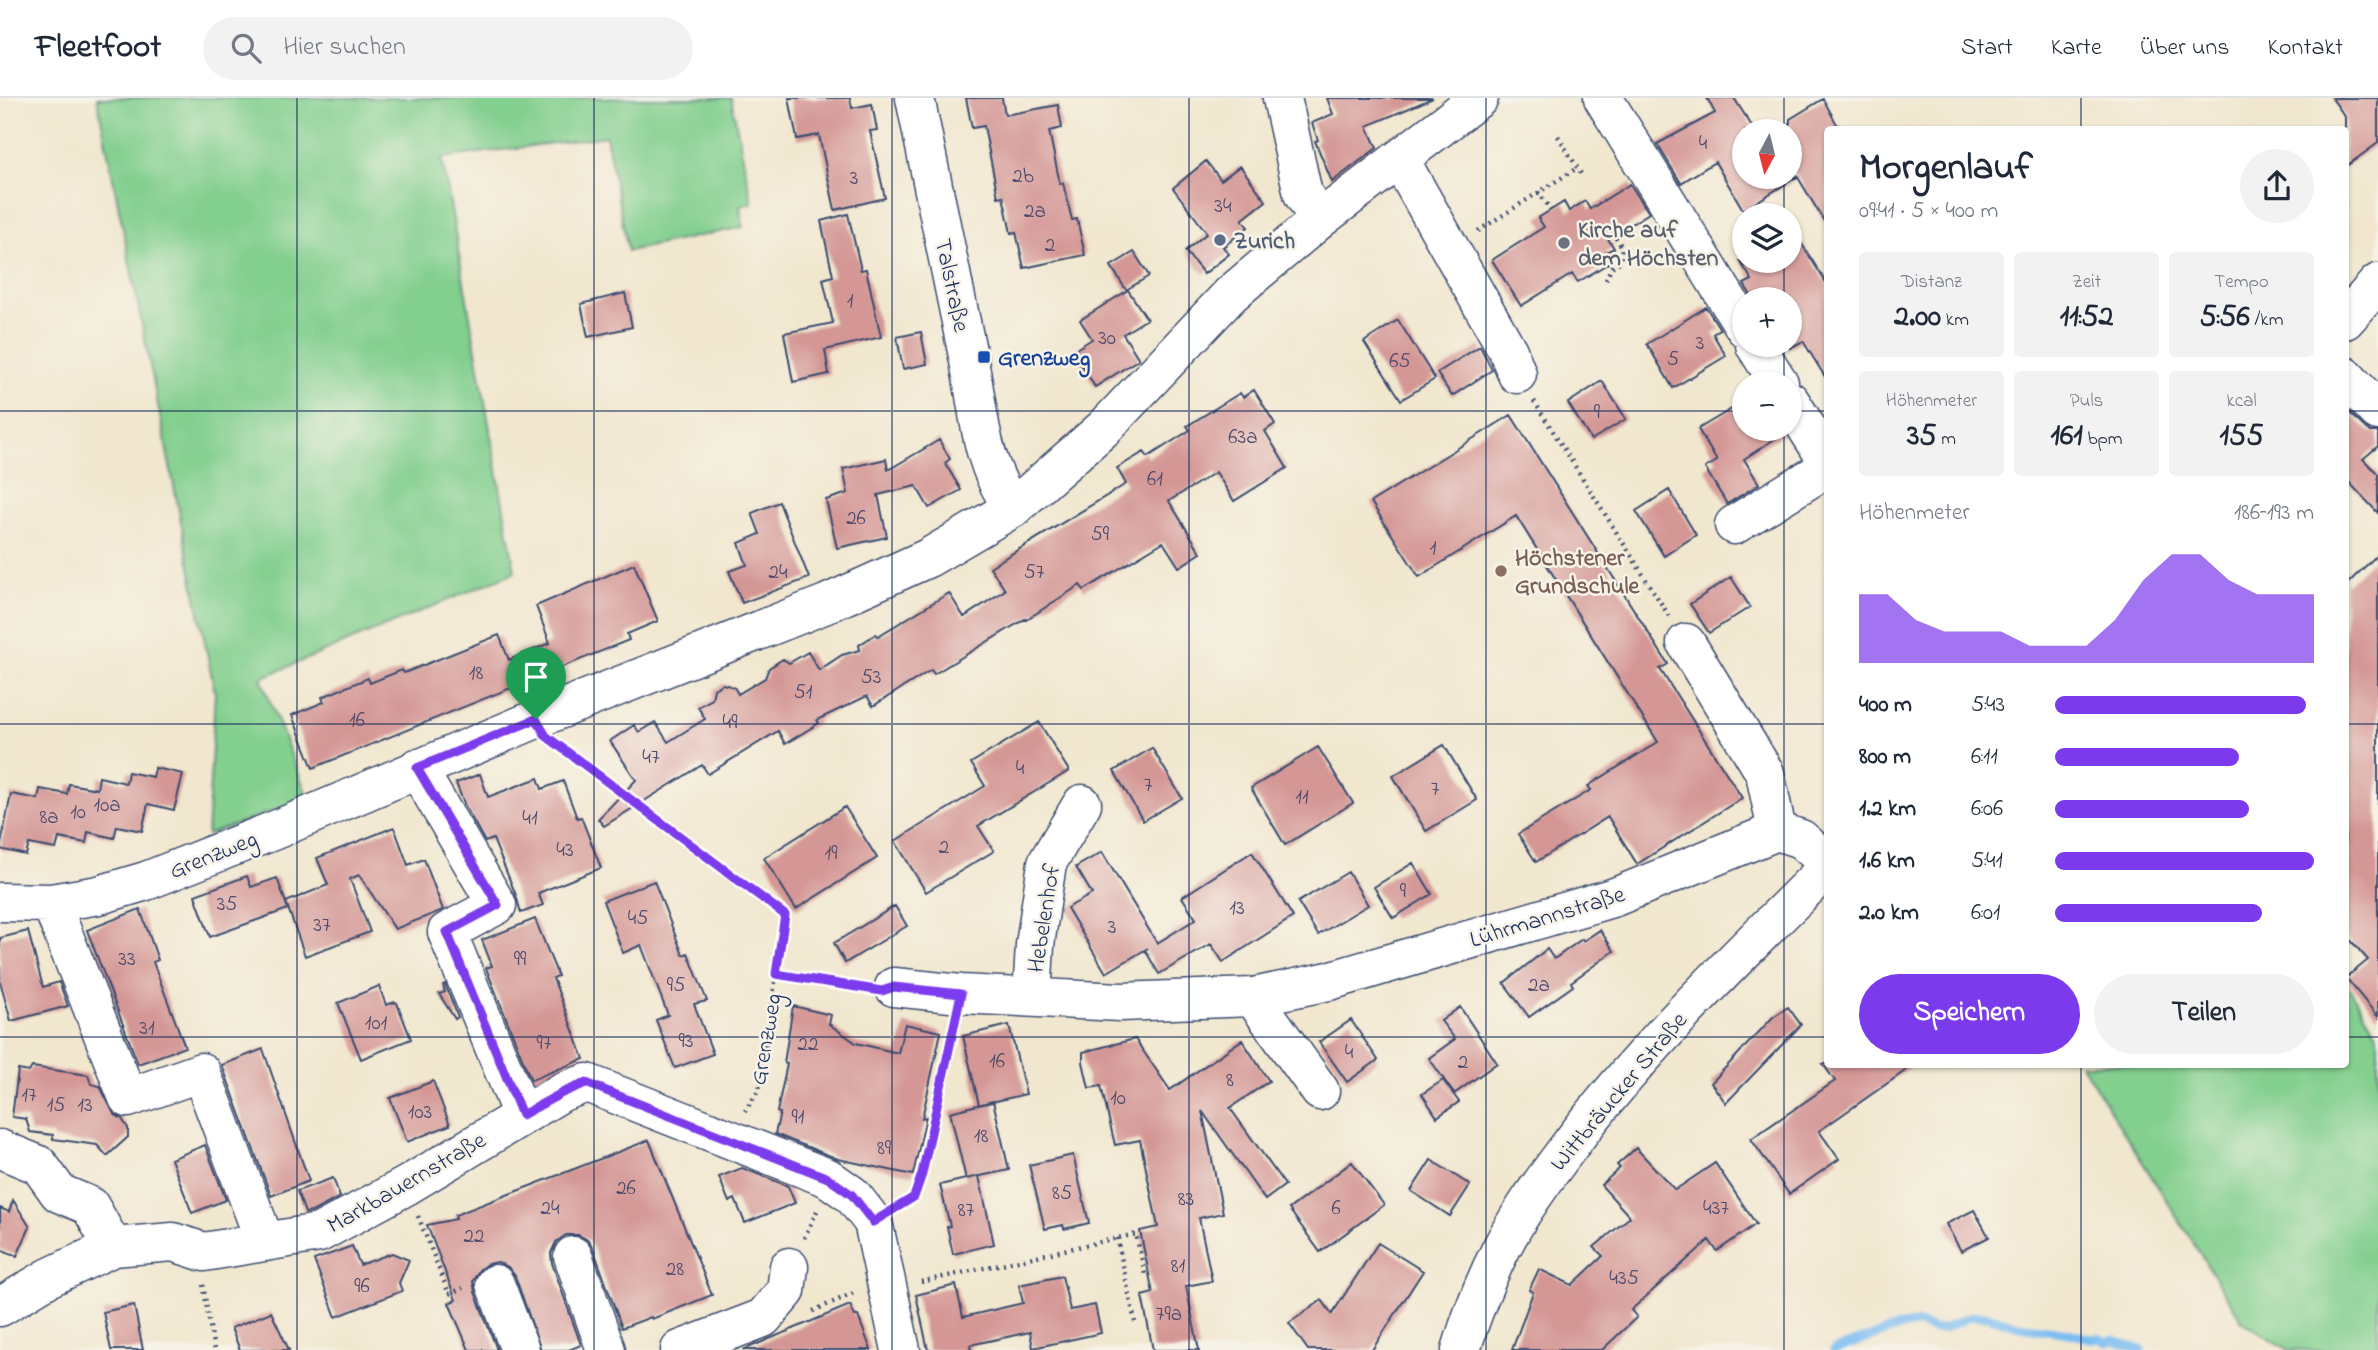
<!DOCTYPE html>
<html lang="de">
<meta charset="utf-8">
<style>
:root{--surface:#fff;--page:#f2f2f3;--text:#1f2937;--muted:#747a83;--line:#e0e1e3;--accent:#7c3aed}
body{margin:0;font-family:"Indie Flower",sans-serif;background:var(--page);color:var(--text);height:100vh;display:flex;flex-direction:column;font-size:26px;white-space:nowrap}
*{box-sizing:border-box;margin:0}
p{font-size:23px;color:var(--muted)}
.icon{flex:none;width:38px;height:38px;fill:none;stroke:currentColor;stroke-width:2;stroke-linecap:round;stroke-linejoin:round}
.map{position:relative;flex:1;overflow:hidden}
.sheet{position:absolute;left:1824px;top:28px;width:525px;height:942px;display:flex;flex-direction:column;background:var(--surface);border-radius:7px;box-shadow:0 2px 5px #0004}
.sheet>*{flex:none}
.needle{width:46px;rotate:187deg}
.fabs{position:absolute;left:1732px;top:21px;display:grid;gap:14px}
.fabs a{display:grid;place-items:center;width:70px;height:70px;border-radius:50%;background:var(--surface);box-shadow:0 2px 5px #0004;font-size:35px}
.pin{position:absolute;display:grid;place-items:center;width:60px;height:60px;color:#fff;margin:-72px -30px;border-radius:50% 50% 50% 0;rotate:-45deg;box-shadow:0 0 7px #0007}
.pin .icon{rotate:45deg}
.round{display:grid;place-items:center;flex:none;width:74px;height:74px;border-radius:37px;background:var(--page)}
.head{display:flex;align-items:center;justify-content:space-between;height:119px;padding:0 35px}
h1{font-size:38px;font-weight:800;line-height:52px}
.stats{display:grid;grid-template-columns:repeat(3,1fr);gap:10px;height:119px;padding:7px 35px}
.stats div{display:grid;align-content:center;border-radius:7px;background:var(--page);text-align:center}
.stats b{font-size:30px;font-weight:800}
.stats small{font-size:19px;font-weight:400}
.stats p{font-size:19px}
.chart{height:196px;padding:14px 35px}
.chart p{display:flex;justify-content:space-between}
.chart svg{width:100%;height:126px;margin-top:7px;fill:var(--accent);opacity:.7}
.button{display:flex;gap:14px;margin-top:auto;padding:14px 35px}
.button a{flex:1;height:80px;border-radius:42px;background:var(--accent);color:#fff;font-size:28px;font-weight:800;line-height:80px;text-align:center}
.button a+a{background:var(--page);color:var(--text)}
ul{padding:0 35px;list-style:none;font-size:23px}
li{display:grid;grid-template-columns:112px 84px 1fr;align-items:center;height:52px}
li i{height:18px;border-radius:9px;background:var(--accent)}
header{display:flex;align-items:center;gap:42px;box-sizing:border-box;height:98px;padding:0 35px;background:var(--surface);border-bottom:2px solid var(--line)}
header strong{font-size:33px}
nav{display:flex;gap:38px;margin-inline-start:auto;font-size:24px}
.search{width:490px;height:63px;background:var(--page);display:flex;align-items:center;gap:18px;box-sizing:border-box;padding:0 24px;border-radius:38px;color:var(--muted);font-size:26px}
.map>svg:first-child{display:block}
.green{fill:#82cf8e;stroke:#4e7f76;stroke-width:2}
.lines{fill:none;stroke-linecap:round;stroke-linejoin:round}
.stream{stroke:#7cbef2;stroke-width:9}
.building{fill:#d49795}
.minor-casing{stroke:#3b4b6f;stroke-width:41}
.major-casing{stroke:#3b4b6f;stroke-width:41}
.path{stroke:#3b4b6f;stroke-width:4.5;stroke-dasharray:2 5;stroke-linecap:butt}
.minor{stroke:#fff;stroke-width:38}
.major{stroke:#fff;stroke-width:38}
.route-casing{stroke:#fff;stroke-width:14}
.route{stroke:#7c3aed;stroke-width:9}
.grid{fill:none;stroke:#1b2f5e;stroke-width:2;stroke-opacity:0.55}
.service-dot{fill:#5c6f8a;stroke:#f7f3e8;stroke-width:2.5}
.worship-dot{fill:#6b7280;stroke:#f7f3e8;stroke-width:2.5}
.transit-dot{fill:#1a4fb4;stroke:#f7f3e8;stroke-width:2.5}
.education-dot{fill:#8d6e63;stroke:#f7f3e8;stroke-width:2.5}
.labels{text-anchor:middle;stroke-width:5;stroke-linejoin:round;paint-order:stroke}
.number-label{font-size:21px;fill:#49496c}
.worship-label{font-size:24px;font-weight:bold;fill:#5b616d;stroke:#f7f3e8;text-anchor:start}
.service-label{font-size:24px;font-weight:bold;fill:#4e5e75;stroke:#f7f3e8;text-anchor:start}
.street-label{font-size:24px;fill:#1b2f5e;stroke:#f7f3e8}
.transit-label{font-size:24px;font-weight:bold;fill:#164399;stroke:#f7f3e8;text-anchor:start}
.education-label{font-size:24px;font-weight:bold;fill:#785e54;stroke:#f7f3e8;text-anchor:start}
</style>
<header>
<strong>Fleetfoot</strong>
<div class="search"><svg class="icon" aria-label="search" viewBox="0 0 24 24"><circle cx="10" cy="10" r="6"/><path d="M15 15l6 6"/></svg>Hier suchen</div>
<nav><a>Start</a><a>Karte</a><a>Über uns</a><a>Kontakt</a></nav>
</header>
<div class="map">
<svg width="2378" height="1252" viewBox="0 0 2378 1252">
<rect width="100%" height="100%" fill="#f7f3e8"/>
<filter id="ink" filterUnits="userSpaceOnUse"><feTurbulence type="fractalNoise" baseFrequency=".0143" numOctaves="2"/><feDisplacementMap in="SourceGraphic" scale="14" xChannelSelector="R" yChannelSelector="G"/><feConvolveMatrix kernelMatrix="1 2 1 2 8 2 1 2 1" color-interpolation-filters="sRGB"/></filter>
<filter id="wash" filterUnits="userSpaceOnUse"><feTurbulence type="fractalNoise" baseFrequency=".00686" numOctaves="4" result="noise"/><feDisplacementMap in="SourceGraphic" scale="28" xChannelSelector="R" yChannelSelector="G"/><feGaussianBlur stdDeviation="1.57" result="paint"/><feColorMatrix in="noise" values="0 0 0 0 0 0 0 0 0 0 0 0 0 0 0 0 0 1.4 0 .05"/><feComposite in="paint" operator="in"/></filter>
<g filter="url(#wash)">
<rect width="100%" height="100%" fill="#f1e7cf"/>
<path class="green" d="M97,0H731L752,105L740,108L743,129L628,153L606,38L442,60L515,474L261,580L308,700L207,737L215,595Z
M2345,883L2378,937V1252H2289L2242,1223L2081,966H2345Z"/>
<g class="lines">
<path class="stream" d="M1834,1252L1902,1228L1918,1226L1933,1231H1943L1971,1218H1987L2019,1228L2069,1235L2092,1241L2098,1240L2107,1244L2114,1242L2141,1252"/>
</g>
<g id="blocks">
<path class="building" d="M789,0H850L852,10L872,6L877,32L870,33L885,100L835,112L819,37L797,41Z
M966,0H1002L1005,17L1058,7L1062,30L1049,33L1060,86L1063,85L1072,122L1077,121L1085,157L1024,170L1016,134L1011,135L1003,98L998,99L984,28L972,30Z
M1327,0H1433L1367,28L1377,50L1332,84L1315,43L1318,42L1312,25L1333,16Z
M1707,0H1734L1755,33H1745V79H1797L1745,111V115L1715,64L1681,85L1657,46L1715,15Z
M2332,0H2378V45L2345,69V19Z
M1823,1L1840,32H1827V128L1790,66V21Z
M1206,63L1221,82L1240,68L1266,103L1242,122L1248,129L1223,149L1229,156L1204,176L1185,153L1207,135L1173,90Z
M1630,86L1649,115L1608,141L1614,150L1606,154L1612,163L1578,184L1572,176L1521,208L1492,162L1544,129L1538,120L1564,104L1569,113L1585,103L1590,111Z
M848,116L861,172L866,171L881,239L825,252L829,276L793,284L784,235L833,225L823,181L833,178L821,123Z
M1790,127L1827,186V282L1803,243L1790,250V201H1753L1744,186L1752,182L1740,163H1790Z
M1134,154L1149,178L1126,192L1111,168Z
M1128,192L1147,221L1123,236L1139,261L1095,289L1073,253L1092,241L1080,222Z
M625,195L632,229L588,239L581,206Z
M1706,209L1720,231L1713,236L1726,258L1673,290L1647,246Z
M1398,222L1435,281L1401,302L1364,244Z
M921,234L927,266L903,271L897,239Z
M1480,248L1492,272L1452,298L1437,275Z
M1602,283L1626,321L1591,342L1568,305Z
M1254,292L1275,326L1265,333L1287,370L1234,403L1216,374L1169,403L1201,455L1179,469L1163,444L1084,492L1080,487L1026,522L1025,521L934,576L931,572L873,608L867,598L817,622L819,625L785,646L778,633L708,676L702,667L604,728L598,721L636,682L610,643L634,627L639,634L655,624L668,644L705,621L698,609L712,601L714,591L723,586L734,589L738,596L765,580L769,570L783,561L789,565L808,554L819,572L842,557L860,552L859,547L876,536L878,538L949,495L964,519L1005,492L990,469L1126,386L1117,370L1144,354L1148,359L1190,332L1187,328L1240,295L1243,299Z
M1745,303V331H1782L1784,335L1744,361L1759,386L1727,406L1705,370L1717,363L1698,331Z
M2349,314L2363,328L2371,334H2378V348L2363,361L2378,376V415L2345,380V318Z
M1511,317L1668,566L1660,571L1742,700L1637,766L1608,719L1536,764L1518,736L1591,692L1588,688L1658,644L1516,418L1419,479L1371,404Z
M939,342L950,361L945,365L961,392L929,410L916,388L878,397L887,439L837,450L826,402L848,395L843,371L886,361L888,372Z
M1669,392L1696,437L1664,458L1636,413Z
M779,404L809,480L742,505L729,473L747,467L739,445L760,436L752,415Z
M2378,456V919L2346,880L2368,862L2345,836V488Z
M634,466L658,523L627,536L629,542L313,670L292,617L324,604L322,599L368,580L370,585L402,572L404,575L499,537L509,562L550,545L536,508Z
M1731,479L1750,509L1709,535L1690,506Z
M1039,624L1069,673L978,728L994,753L926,794L895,743L985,688L971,665Z
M1444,647L1477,702L1426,733L1393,678Z
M1318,649L1353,705L1285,747L1251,690Z
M1152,650L1182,700L1143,723L1114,673Z
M155,670L183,676L174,712L148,706L142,733L117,728L114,740L88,734L86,745L59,740L56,751L29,746L26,757L0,751L11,696L38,701L40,691L67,696L69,686L97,691L99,679L126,685L128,674L153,679Z
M480,676L488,699L538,680L542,691L563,683L577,720L581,719L601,770L538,795L543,807L521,815L516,797L493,741L485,744L465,708L456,685Z
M845,709L877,760L796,811L764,760Z
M394,729L408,767L424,761L443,812L395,831L359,777L350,781L370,834L305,858L286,804L328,787L317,760Z
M1102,754L1157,845L1196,821L1182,799L1252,754L1293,819L1223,864L1211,846L1159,876L1145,852L1148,850L1106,875L1067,810L1092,796L1076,769Z
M1413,765L1432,796L1393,820L1374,789Z
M1348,774L1368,807L1318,837L1298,804Z
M247,778L251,789L277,780L288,811L210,839L195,797Z
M654,783L683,857L688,855L707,903L694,906L713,956L675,970L656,922L668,917L641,847L623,855L603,803Z
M895,808L907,828L845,865L834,845Z
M140,811L158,862L153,864L185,949L138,966L87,832Z
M535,821L558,878L553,880L584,961L531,982L486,870L492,868L482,842Z
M1600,832L1614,853L1571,884L1573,888L1529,919L1504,885L1547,851L1554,861L1582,841L1583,843Z
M28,833L43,889L59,884L68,908L11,923L0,883V840Z
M445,886L458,919L455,921L439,896L445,894L443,887Z
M379,888L386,907L395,904L397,905L411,941L361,961L338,905Z
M793,908L831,917L829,926L856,945L898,955L905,926L941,934L922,1020L926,1019L913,1077L838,1061L775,1036L780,1015L777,1014L787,966L784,965Z
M1460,909L1497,965L1454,996L1429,960L1455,941L1441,923Z
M1788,909L1801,927L1726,1005L1711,985L1773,919Z
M1351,922L1378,962L1347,984L1319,944Z
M1009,927L1026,996L979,1007L963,938Z
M1135,941L1170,992L1242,942L1269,983L1230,1010L1285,1087L1265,1102L1202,1013L1223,1115L1199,1120L1212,1183L1186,1188L1199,1252H1153L1142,1198L1153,1195L1140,1133L1158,1129L1140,1042L1115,1047L1101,988L1089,990L1083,964V954Z
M263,951L309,1083L271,1098L222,967Z
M1823,966H1915L1819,1033L1839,1061L1789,1096L1751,1041L1835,983Z
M32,969L88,977L91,986L100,988L114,1016L122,1021L128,1030V1039L107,1058L97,1047L53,1041V1037L30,1034L26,1021L12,1019L18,972L29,974Z
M1443,982L1459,1004L1437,1019L1422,996Z
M433,983L450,1027L407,1044L390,1000Z
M993,1003L1009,1072L966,1081L950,1014Z
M649,1042L712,1197L652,1221L651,1219L622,1230L593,1150L588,1142L578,1137H566L556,1144L551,1155L552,1165L581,1247L569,1252H541L515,1178L508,1169L498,1164L487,1166L479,1172L473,1183L475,1194L497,1252H469L449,1205L456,1202L427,1127L456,1121L455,1117Z
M205,1047L226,1102L192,1115L171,1061Z
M1636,1050L1675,1092L1715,1065L1756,1126L1717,1153L1709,1142L1631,1212L1637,1219L1602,1252H1512L1533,1194L1529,1192L1539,1171L1572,1187L1603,1158L1594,1149L1630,1119L1601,1087L1620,1070L1617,1067Z
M1073,1057L1089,1125L1064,1131L1063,1127L1045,1131L1029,1067Z
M1431,1062L1470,1087L1450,1118L1411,1093Z
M1352,1064L1384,1107L1320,1154L1289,1111Z
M742,1070L788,1088L795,1105L745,1125L735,1101L729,1104L719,1079Z
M979,1078L994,1146L953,1156L947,1129L950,1128L940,1087Z
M333,1080L340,1099L312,1114L305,1115L297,1093Z
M13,1102L30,1129L17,1158L0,1151V1110L9,1114Z
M1974,1112L1989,1139L1961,1153L1946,1126Z
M1378,1145L1423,1173L1372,1252H1308L1289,1225L1322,1202L1332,1216Z
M352,1148L360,1167L392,1155L409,1162L399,1185L402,1193L336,1219L314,1162Z
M1062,1178L1070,1212L1095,1207L1101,1235L1033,1250L1030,1234L970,1247L971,1252H928L916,1197L956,1187L963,1219L1023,1205L1019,1187Z
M134,1207L143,1252H111L103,1214Z
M850,1207L855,1218H858L871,1252H743Z
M271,1214L289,1252H240L231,1230Z"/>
</g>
</g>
<g filter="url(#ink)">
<use href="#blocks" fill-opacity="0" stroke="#3b4b6f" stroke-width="2"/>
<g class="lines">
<defs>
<path id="minor" d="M915,0C932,86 950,172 968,258C980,314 978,361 1013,410
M1282,0L1303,96L1319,122
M1603,0L1745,230
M1400,62L1508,253L1517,276
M1755,247L1779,285
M2345,278L2378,313
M1790,303L1827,362
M1734,427L1827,370
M1686,545L1765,675L1777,733
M417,670L497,807L447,834L522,1017
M0,804L51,805L99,797L146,783L280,730L536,621L826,506L928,460L1013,410L1103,331L1231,196L1319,122L1479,0
M51,805L128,1000L201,974L265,1144
M894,889L961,896L1120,904L1253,899L1329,883L1615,799L1777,733L1801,741L1827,764
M1032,899L1035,847L1047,765L1082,706
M1253,899L1320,993
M0,1051L39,1067L59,1095L90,1108L113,1149L173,1144L204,1154L319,1135L406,1088L562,994L587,985L828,1080L852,1097L873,1124L901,1252
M573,1158L606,1252
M495,1186L520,1252
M0,1209L48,1180L113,1149
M680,1252L763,1220L786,1193L789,1169"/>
<path id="major" d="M2345,222L2378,185
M1461,1252C1471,1218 1484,1185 1500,1153C1518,1117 1543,1083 1567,1051C1644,948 1736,861 1827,770"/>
</defs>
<use href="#minor" class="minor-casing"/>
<use href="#major" class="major-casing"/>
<path class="path" d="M1558,38L1583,79
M1538,94L1551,112
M1478,133L1577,70
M1606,182L1611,170L1621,163L1622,149L1614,137
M1534,303L1669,518
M559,648L785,817L759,992L745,1013
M776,876L862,890
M902,1107L914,1099L922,1076L955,928
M418,1118L449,1196L463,1190
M804,1140L817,1113
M1117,1140L1135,1224
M921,1184L1136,1136L1145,1176
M203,1187L214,1252
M813,1213L856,1194"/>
<use href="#minor" class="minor"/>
<use href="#major" class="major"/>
</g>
</g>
<g class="lines" filter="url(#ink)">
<defs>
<path id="route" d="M536,621L546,638L785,817L776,876L882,893L894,889L961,896L922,1076L914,1099L873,1124L852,1097L828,1080L586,985L562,995L522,1017L447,834L498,807L417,670Z"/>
</defs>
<use href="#route" class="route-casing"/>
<use href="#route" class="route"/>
</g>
<path class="grid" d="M297,0V1252M594,0V1252M892,0V1252M1189,0V1252M1486,0V1252M1784,0V33M2081,0V32M1784,79V117M1784,163V201M1784,247V285M0,313H1745M1790,313H1827M2345,313H2378M1784,331V1252M0,626H1827M2345,626H2378M0,939H1827M2345,939H2378M2081,966V1252"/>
<circle class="service-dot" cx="1220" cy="142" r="7"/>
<circle class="worship-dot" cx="1564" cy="145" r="7"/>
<rect class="transit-dot" x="977" y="252" width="14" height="14" rx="3.5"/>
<circle class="education-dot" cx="1501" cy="473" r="7"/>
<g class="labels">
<g class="number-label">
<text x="1703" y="51">4</text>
<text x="1023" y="84">2b</text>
<text x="854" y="86">3</text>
<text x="1223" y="114">34</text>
<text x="1035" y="119">2a</text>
<text x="1050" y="153">2</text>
<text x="850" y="209">1</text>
<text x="1107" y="246">30</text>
<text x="1700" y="251">3</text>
<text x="1673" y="267">5</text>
<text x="1400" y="269">65</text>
<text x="1597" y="320">9</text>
<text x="1243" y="345">63a</text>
<text x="1155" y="387">61</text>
<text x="856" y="426">26</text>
<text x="1100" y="442">59</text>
<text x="1433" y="456">1</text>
<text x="778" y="480">24</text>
<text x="1034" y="480">57</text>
<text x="476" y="581">18</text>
<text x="871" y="585">53</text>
<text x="803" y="600">51</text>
<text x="357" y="628">16</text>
<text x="730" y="630">49</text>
<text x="651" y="665">47</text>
<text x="1020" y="676">4</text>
<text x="1148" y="693">7</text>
<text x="1435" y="697">7</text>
<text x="1302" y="705">11</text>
<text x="107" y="713">10a</text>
<text x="78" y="720">10</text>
<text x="49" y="725">8a</text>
<text x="530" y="726">41</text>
<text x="944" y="755">2</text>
<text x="565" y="758">43</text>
<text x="831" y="761">19</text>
<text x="1403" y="799">9</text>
<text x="227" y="812">35</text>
<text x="1237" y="816">13</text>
<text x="638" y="826">45</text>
<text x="322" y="833">37</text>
<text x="1112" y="835">3</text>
<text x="127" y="867">33</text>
<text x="520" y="867">99</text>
<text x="676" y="893">95</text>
<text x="1539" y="893">2a</text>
<text x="376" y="931">101</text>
<text x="147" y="936">31</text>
<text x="686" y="949">93</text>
<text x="544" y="951">97</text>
<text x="808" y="952">22</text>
<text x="1349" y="960">4</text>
<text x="997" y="969">16</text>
<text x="1463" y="970">2</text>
<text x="1230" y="988">8</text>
<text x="29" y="1003">17</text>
<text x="1118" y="1006">10</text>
<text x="56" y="1013">15</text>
<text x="85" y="1013">13</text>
<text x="420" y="1020">103</text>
<text x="798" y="1025">91</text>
<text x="981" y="1044">18</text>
<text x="884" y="1056">89</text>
<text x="626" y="1096">26</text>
<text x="1062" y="1101">85</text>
<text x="1186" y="1107">83</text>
<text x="550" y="1116">24</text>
<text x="1336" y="1116">6</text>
<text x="1716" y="1116">437</text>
<text x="966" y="1118">87</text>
<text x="474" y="1144">22</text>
<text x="1178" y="1174">81</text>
<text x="675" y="1177">28</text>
<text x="1624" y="1186">435</text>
<text x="362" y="1194">96</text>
<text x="1169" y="1222">79a</text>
</g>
<g class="worship-label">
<text x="1578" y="139">Kirche auf<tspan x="1578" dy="28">dem Höchsten</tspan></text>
</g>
<g class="service-label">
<text x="1234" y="150">Zurich</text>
</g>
<g class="street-label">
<text transform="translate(953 187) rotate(78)" y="8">Talstraße</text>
<text transform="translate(213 756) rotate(-22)" y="8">Grenzweg</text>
<text transform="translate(1547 818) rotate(-17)" y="8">Lührmannstraße</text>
<text transform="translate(1043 820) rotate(-81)" y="8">Hebelenhof</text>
<text transform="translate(765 941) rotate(-80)" y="8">Grenzweg</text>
<text transform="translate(1618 993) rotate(-50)" y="8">Wittbräucker Straße</text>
<text transform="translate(406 1084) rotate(-30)" y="8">Markbauernstraße</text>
</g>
<g class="transit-label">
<text x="998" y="267">Grenzweg</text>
</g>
<g class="education-label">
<text x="1515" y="467">Höchstener<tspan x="1515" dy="28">Grundschule</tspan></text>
</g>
</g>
</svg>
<div class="fabs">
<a><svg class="needle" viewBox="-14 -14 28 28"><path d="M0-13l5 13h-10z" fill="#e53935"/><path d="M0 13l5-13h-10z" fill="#747a83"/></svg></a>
<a><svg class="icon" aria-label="layers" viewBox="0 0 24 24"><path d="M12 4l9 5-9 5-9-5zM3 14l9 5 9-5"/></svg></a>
<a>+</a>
<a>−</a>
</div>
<div class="pin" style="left:536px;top:621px;background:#1e9e55"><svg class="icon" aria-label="arrive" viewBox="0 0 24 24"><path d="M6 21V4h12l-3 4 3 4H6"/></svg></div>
<section class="sheet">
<div class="head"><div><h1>Morgenlauf</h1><p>09:41 · 5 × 400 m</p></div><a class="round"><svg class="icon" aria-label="share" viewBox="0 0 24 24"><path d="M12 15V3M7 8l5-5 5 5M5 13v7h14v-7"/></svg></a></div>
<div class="stats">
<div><p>Distanz</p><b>2.00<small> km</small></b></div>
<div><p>Zeit</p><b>11:52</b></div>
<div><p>Tempo</p><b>5:56<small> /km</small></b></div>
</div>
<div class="stats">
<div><p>Höhenmeter</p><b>35<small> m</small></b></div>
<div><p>Puls</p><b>161<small> bpm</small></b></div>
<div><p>kcal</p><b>155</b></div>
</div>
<div class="chart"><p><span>Höhenmeter</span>186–193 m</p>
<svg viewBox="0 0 160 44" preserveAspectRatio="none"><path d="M0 44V20L10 20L20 29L30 33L40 33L50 33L60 38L70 38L80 38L90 29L100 15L110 6L120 6L130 15L140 20L150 20L160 20V44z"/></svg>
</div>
<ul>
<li><b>400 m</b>5:43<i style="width:97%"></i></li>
<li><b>800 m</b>6:11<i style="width:71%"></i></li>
<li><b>1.2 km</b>6:06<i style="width:75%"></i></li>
<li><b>1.6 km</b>5:41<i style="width:100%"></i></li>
<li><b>2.0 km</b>6:01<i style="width:80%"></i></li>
</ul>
<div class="button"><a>Speichern</a><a>Teilen</a></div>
</section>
</div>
